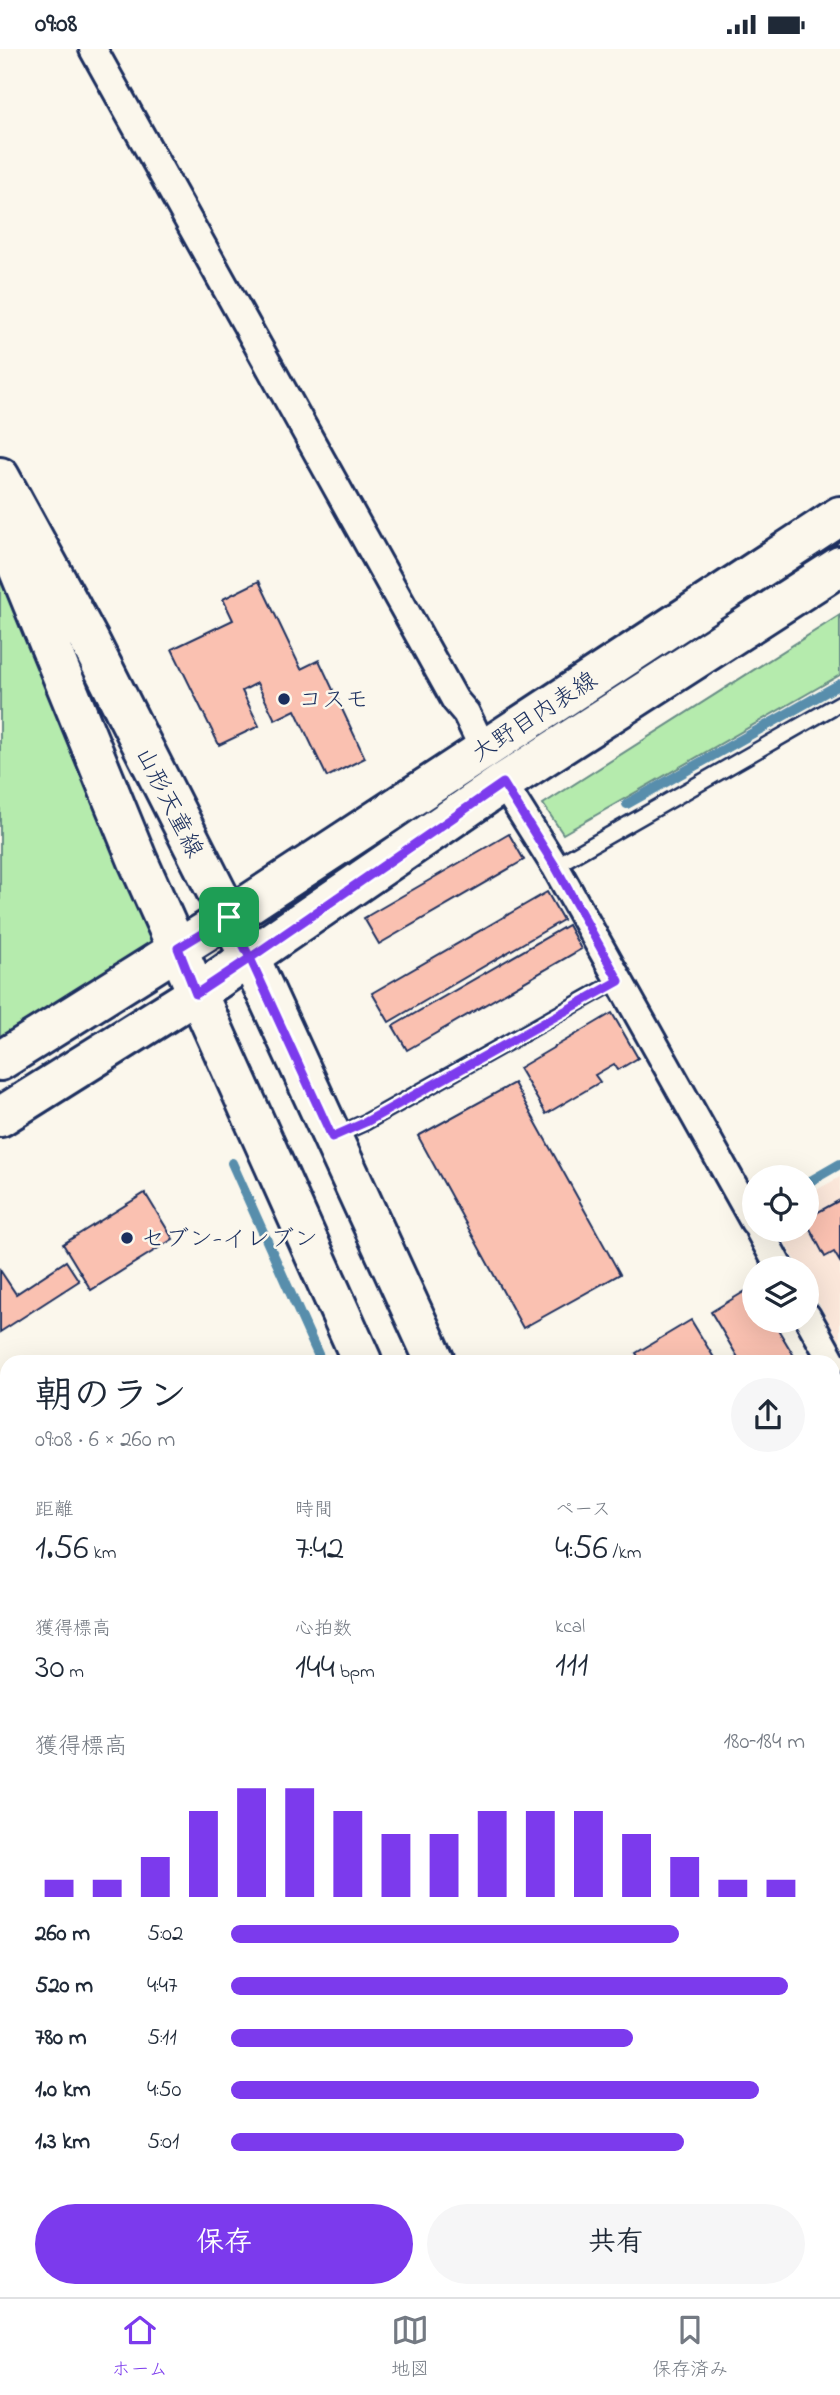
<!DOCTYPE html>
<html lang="ja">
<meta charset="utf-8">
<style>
:root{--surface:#fff;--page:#f6f6f7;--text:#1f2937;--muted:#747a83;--line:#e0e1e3;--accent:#7c3aed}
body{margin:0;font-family:"Indie Flower","Klee One",sans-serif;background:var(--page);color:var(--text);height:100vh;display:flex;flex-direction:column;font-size:26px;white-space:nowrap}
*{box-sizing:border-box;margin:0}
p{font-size:23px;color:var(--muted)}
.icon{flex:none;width:38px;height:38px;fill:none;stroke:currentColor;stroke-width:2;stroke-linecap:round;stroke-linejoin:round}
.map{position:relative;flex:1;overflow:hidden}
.sheet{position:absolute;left:0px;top:1306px;width:840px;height:943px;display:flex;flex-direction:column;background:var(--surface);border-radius:21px 21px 0 0;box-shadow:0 7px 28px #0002}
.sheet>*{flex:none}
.fabs{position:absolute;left:742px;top:1116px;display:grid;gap:14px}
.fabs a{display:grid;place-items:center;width:77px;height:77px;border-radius:50%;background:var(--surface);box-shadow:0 7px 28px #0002;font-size:35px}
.pin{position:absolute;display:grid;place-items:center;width:60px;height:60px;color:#fff;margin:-30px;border-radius:14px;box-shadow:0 4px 10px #0006}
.round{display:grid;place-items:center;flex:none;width:74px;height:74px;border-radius:37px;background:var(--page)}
.summary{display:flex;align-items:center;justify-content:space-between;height:119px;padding:0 35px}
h1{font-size:38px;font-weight:600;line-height:52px}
.stats{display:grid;grid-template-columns:repeat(3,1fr);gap:10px;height:119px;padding:7px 35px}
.stats div{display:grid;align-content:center}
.stats b{font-size:35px;font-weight:600}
.stats small{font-size:19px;font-weight:400}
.stats p{font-size:19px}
.chart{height:196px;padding:14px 35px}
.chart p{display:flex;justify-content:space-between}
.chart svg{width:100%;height:126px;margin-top:7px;stroke:var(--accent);stroke-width:6}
.primary-button{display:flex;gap:14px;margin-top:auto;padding:14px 35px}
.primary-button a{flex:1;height:80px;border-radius:42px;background:var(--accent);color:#fff;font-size:28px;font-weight:600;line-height:80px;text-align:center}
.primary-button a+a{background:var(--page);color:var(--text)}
ul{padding:0 35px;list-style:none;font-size:23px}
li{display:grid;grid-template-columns:112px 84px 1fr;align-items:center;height:52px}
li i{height:18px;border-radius:9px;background:var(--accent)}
.status{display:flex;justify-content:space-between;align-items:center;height:49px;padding:0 35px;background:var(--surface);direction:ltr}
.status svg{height:19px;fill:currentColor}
.dock{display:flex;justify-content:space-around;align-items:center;height:98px;border-top:2px solid var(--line);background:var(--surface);font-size:19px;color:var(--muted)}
.dock a{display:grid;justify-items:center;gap:4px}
.dock .on{color:var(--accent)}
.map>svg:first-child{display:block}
.built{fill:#fbe7da}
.green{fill:#b5ebad;stroke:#688d86;stroke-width:2}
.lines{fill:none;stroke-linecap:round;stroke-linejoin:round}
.stream{stroke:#588eac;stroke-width:10}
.building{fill:#fac1b1;stroke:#1b2f5e;stroke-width:2}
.service-casing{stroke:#1b2f5e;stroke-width:19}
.minor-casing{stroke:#1b2f5e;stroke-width:32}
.tertiary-casing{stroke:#1b2f5e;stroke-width:38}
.secondary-casing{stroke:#1b2f5e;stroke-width:44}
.primary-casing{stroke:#1b2f5e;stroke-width:44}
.path{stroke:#1b2f5e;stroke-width:4.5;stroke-dasharray:7 5;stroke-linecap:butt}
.service{stroke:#fbf7ec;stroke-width:14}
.minor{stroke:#fbf7ec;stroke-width:26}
.tertiary{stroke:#fbf7ec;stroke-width:33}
.secondary{stroke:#fbf7ec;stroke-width:38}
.primary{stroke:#fbf7ec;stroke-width:38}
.route-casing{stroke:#fff;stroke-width:14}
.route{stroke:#7c3aed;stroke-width:9}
.poi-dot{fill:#1b2f5e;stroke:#fbf7ec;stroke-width:2.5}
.labels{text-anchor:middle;stroke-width:5;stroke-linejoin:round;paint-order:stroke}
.poi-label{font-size:24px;fill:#1b2f5e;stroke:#fbf7ec;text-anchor:start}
.street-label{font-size:24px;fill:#1b2f5e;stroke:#fbf7ec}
</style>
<div class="status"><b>09:08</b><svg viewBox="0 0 49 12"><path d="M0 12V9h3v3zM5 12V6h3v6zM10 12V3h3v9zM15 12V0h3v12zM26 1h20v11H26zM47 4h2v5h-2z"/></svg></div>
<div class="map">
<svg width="840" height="2248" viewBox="0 0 840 2248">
<rect width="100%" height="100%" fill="#fbf7ec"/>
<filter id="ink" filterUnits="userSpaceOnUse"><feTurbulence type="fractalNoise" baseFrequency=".0143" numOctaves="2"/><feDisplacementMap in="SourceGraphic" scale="14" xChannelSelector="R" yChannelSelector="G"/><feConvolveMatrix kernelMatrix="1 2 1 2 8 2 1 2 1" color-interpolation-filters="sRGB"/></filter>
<g filter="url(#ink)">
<path class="built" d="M840,1128V1293L807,1233V1220H800L778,1181H807V1146Z"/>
<path class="green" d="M0,475L178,899L0,1012Z
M840,566V626L563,785L543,755Z"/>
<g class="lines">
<path class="stream" d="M627,755L840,635
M232,1114L321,1312
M807,1134L840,1115
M578,2242L581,2248"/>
</g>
<path class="building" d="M259,532L301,620L319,611L365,709L327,728L295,661L275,671L257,634L242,642L259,677L219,696L172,600L233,571L223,550Z
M509,785L524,811L379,895L364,869Z
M547,843L563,871L389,973L372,944Z
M568,876L581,900L407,1001L393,977Z
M612,964L638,1009L618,1021L614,1015L595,1026L600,1033L546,1065L519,1019Z
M514,1034L620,1225L523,1279L418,1087Z
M145,1144L173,1190L91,1241L63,1195Z
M840,1151V1213L834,1203L825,1208L807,1174V1169Z
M66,1212L79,1232L0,1283V1221L16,1245Z
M752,1238L754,1241V1272H773L797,1312H740L711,1263Z
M691,1271L716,1312H641L636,1304Z
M0,1675L7,1688V1794L0,1798Z
M7,1990V2057L0,2044V1994Z
M4,2214L7,2219V2242H20L24,2248H0V2216Z
M439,2242H495L499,2248H442Z"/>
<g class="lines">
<defs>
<path id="service" d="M555,817L840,654
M335,1087L366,1073L619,931"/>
<path id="minor" d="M93,0L455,651L466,664L483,699
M503,734L555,817L754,1173
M759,1181L780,1220
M807,1267L832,1312
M711,2248L723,2242"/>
<path id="tertiary" d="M0,1541L7,1554
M0,1811L7,1807
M0,2118L7,2114
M401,2242L404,2248"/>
<path id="secondary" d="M0,1012L229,868L840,467
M0,1068L196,945L503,734L840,517"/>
<path id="primary" d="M0,428L89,591L250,909L435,1312
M0,475L138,812L362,1312
M833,2168L840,2183
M818,2242L821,2248"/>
</defs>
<use href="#service" class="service-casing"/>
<use href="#minor" class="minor-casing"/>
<use href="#tertiary" class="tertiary-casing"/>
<use href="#secondary" class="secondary-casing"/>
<use href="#primary" class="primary-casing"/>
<path class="path" d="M833,1651L840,1647"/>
<use href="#service" class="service"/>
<use href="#minor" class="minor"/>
<use href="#tertiary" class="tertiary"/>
<use href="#secondary" class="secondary"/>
<use href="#primary" class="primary"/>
</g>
</g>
<g class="lines" filter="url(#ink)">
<defs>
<path id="route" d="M229,868L178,899L196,945L250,909L332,1088L366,1073L619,932L555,817L503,734L250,909L229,868"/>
</defs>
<use href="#route" class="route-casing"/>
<use href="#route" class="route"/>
</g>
<g class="poi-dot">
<circle cx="284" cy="650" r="7"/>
<circle cx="127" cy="1189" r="7"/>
</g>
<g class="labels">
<g class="poi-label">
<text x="298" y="658">コスモ</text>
<text x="141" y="1197">セブン-イレブン</text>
</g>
<g class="street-label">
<text transform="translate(534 667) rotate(-33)" y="8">大野目内表線</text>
<text transform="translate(170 753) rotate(63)" y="8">山形天童線</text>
</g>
</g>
</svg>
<div class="fabs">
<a><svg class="icon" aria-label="locate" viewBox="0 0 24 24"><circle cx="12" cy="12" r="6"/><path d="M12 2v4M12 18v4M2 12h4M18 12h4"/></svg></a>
<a><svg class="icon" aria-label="layers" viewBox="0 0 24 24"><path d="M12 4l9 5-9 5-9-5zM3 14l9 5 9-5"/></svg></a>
</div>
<div class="pin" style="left:229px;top:868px;background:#1e9e55"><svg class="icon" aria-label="arrive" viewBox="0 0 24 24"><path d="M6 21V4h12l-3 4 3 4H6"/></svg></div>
<section class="sheet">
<div class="summary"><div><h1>朝のラン</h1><p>09:08 · 6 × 260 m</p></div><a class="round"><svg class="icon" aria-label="share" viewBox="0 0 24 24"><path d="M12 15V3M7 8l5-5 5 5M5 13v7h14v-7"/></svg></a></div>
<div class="stats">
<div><p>距離</p><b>1.56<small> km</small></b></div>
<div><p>時間</p><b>7:42</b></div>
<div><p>ペース</p><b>4:56<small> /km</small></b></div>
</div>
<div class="stats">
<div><p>獲得標高</p><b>30<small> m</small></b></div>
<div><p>心拍数</p><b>144<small> bpm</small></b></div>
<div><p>kcal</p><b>111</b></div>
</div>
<div class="chart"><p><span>獲得標高</span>180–184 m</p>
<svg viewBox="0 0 160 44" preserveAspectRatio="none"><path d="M5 44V38M15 44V38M25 44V30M35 44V14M45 44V6M55 44V6M65 44V14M75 44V22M85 44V22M95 44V14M105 44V14M115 44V14M125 44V22M135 44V30M145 44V38M155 44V38"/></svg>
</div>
<ul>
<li><b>260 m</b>5:02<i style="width:78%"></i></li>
<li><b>520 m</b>4:47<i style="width:97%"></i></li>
<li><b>780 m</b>5:11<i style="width:70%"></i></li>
<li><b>1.0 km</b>4:50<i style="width:92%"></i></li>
<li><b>1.3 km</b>5:01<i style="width:79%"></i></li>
</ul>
<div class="primary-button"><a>保存</a><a>共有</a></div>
</section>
</div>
<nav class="dock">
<a class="on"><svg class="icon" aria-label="home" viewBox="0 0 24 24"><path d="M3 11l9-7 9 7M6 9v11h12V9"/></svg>ホーム</a>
<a><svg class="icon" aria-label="map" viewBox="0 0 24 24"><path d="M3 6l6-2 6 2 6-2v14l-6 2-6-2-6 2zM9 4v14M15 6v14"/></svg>地図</a>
<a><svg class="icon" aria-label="saved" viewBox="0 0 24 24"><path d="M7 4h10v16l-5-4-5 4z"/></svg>保存済み</a>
</nav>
